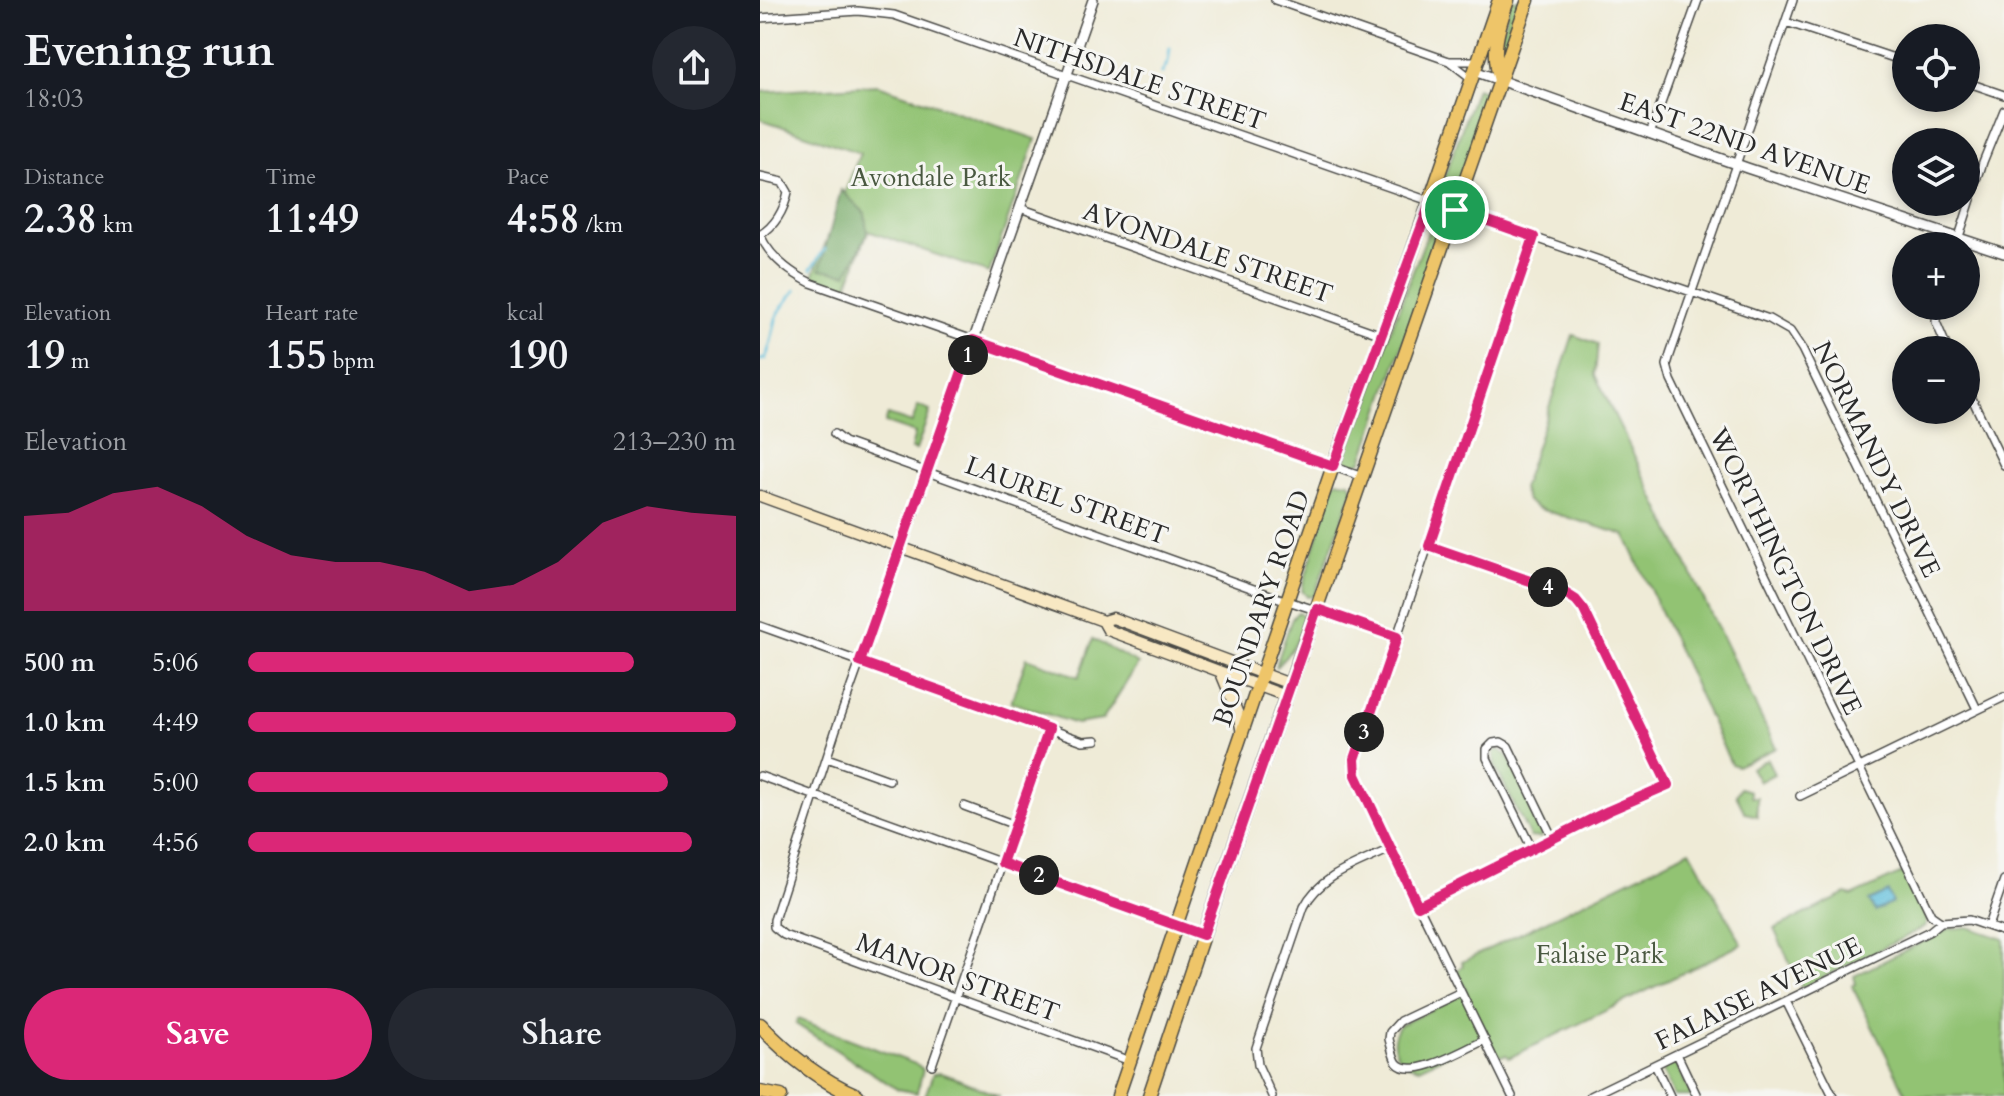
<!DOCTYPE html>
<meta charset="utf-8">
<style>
:root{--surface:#171b24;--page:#242831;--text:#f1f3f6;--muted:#9ea1a6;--accent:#db2777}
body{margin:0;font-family:Cardo,serif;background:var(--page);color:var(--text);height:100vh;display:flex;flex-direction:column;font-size:30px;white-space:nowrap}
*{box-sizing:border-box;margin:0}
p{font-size:26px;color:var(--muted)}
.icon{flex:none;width:44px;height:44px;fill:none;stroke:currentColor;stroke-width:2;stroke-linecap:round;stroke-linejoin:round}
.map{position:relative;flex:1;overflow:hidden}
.drawer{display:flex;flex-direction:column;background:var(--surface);width:760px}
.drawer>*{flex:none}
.buttons{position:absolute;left:1132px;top:24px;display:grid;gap:16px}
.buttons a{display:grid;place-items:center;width:88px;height:88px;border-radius:50%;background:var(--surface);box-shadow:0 4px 12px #0003;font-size:40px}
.pin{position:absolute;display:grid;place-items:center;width:68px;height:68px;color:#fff;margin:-34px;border:4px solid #fff;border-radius:50%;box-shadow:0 2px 8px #0007}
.km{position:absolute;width:40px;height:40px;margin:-20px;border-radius:50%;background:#222;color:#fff;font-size:22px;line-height:40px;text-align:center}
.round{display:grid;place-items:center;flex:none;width:84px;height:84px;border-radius:42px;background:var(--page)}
.head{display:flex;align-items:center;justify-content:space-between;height:136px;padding:0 24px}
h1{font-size:44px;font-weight:600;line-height:60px}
.metrics{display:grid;grid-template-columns:repeat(3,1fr);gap:12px;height:136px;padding:8px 24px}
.metrics div{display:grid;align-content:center}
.metrics b{font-size:40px;font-weight:600}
.metrics small{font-size:22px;font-weight:400}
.metrics p{font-size:22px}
.chart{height:224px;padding:16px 24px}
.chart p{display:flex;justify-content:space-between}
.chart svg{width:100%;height:144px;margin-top:8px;fill:var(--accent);opacity:.7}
.primary-button{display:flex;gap:16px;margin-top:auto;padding:16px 24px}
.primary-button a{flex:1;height:92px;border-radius:48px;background:var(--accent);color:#fff;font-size:32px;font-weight:600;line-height:92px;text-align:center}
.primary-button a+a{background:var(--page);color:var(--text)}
ul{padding:0 24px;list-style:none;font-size:26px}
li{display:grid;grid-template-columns:128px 96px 1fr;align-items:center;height:60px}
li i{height:20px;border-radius:10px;background:var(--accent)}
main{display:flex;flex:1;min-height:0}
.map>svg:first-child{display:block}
.green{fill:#92c373;stroke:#5e774f;stroke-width:2}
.forest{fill:#75a965;stroke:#506a48;stroke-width:2}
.water{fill:#5dbedb;stroke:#447483;stroke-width:2}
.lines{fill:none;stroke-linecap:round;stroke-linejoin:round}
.stream{stroke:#5dbedb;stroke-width:3}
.minor-casing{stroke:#484845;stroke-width:10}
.tertiary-casing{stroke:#484845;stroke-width:12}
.secondary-casing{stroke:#484845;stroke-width:13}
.primary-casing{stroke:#484845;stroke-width:15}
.motorway-casing{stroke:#484845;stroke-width:17}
.minor{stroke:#fff;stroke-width:7}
.tertiary{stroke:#fff;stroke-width:9}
.secondary{stroke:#f8e8c3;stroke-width:10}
.primary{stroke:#eec569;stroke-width:12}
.motorway{stroke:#eec569;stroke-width:14}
.route-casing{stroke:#fff;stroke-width:16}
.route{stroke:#db2777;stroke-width:10}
.labels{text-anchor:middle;stroke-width:6;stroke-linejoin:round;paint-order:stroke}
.street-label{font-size:26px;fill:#2b2b2b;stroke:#f6f6f2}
.park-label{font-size:26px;fill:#4a5941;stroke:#f6f6f2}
</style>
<main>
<section class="drawer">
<div class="head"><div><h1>Evening run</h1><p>18:03</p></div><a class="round"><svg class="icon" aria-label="share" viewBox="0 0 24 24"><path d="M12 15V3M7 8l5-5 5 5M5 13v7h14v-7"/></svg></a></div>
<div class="metrics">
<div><p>Distance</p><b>2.38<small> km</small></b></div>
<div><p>Time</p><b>11:49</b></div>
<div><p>Pace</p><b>4:58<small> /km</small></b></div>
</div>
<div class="metrics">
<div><p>Elevation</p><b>19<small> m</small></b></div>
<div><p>Heart rate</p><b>155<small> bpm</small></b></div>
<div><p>kcal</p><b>190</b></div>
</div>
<div class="chart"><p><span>Elevation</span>213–230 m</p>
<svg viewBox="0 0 160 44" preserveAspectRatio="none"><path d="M0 44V15L10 14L20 8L30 6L40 12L50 21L60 27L70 29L80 29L90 32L100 38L110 36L120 29L130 17L140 12L150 14L160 15V44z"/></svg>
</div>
<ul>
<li><b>500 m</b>5:06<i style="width:79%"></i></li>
<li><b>1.0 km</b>4:49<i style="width:100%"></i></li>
<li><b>1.5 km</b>5:00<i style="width:86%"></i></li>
<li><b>2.0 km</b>4:56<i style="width:91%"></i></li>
</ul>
<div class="primary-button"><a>Save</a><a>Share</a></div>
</section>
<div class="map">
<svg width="1244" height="1096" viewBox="0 0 1244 1096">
<rect width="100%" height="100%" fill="#f6f6f2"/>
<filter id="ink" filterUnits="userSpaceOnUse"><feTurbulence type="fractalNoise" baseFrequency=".0125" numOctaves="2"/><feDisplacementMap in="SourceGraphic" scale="16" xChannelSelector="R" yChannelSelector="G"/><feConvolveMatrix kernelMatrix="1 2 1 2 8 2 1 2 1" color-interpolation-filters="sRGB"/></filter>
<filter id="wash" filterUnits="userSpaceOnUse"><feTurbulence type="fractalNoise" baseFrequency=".006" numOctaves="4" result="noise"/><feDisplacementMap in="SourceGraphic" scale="32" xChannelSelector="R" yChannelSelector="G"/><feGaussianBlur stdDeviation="1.8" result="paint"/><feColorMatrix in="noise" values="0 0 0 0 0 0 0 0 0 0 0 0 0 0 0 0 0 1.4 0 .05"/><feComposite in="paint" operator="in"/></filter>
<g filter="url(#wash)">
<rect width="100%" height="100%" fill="#efebd7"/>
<path class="green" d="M751,0H762L741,60L738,47Z
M118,85L276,139L229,273L108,231L86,289L53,276L100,153L0,119V92Z
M716,88L729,93L728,97L694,195L687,199L680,194L681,188Z
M674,216L682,217L684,225L602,461L594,465L586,461V448Z
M813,335L838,344L835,375L1016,748L977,766L971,764L865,535L777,508L767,501L762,489Z
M158,406L170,411L156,450L151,449L155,433L125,423L128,415L152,423Z
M578,481L590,482L593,489L554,596L548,597L542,591L543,585L574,484Z
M538,612L544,616C544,634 528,656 515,668L532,618Z
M333,639L378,664L342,720L316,724L251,702L267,658L319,677Z
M737,749L747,755L785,829L780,838L770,837L735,766L734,752Z
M1007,759L1014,774L999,782L991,768Z
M980,788L990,791V797H997V816L985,813L976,795Z
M930,850L982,944L749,1058L747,1055L738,1056L727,1036L659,1068C637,1064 626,1044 640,1025L707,992L697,971L703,965L702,962Z
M1144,872L1167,919L1165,927L1042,988L1014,929L1086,894L1092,896Z
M1208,927L1244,939V1096H1147L1092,986L1096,984L1094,976L1188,929Z
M38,1019L158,1065L163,1070L157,1093L137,1089L36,1024Z
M910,1062L917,1066L932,1096H914L902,1070Z
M180,1073C202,1079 219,1089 240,1096H165L173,1074Z"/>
<path class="forest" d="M81,190L105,213L107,234L87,274L60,269Z"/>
<path class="water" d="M1128,892L1133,903L1115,911L1109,901Z"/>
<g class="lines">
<path class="stream" d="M402,73L408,62L410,48
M51,269L65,249
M0,360L5,359C12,344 12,334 16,319C20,307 29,299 36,290"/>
</g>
</g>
<g filter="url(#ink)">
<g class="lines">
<defs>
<path id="minor" d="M515,0L689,61H717
M1033,0L910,355L907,365L911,380L1171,915L1181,922L1209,920L1244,932
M0,18L98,11L134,15L1009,319L1030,331L1042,349L1217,709
M1026,22L1146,62
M689,61L711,78
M1206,82L1244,95
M890,134L938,0
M0,177L22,182L28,192C24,211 16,225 0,235C10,257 29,272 51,283L603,477
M260,208L622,335
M1196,246L1223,162L1244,110
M1177,306L1176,322L1188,350
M1206,386L1244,465
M74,434L84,442L516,597L637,637
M141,547L76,729L14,920V927L24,935L370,1061
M0,626L289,729L323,741L336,740
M67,758L129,780
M0,776L443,935
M1040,796L1244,697
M204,806L255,825
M772,849L727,758V749L733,743L741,742L748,746L793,839
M658,906L848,811L908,785L824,610L816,600L805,593L669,546
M1228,926L1244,880
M701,992L640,1021L630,1032L629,1039C631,1046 633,1057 637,1063C652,1081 707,1048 725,1040
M1026,1001L1073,1096
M917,1054L937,1096
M172,1065L289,729
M895,1065L910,1096
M512,1096L498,1065L496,1048L544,907C560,875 599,864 630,849
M752,1096L602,790L596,775L595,759L774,237
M830,1096L1170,931L1181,922"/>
<path id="tertiary" d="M714,71L987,168L1244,253
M141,547L333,0"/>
<path id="secondary" d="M0,496L343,621L353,618L530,684
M343,621L348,630L526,696
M461,673L478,714L482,733"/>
<path id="primary" d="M740,80C731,51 738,29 748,0
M0,1092L21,1096
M358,1096L573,466L632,310L739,0
M389,1096L443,935L768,0"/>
<path id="motorway" d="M0,1025C28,1055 59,1080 97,1096"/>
</defs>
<use href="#minor" class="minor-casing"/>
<use href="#tertiary" class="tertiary-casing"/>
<use href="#secondary" class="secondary-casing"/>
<use href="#primary" class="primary-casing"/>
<use href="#motorway" class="motorway-casing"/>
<use href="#minor" class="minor"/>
<use href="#tertiary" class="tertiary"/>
<use href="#secondary" class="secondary"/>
<use href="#primary" class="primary"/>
<use href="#motorway" class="motorway"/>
</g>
</g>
<g class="lines" filter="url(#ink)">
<defs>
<path id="route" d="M671,201L774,237L669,546L805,593L816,600L824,610L908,785L848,811L658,906L596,775L595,759L637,637L557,609L443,935L242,863L289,729L100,662L213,340L573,466Z"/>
</defs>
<use href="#route" class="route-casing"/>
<use href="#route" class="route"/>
</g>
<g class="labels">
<g class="street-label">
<text transform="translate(380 79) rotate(19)" y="9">NITHSDALE STREET</text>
<text transform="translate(985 143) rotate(19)" y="9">EAST 22ND AVENUE</text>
<text transform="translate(448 252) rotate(19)" y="9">AVONDALE STREET</text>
<text transform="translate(1117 459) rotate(64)" y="9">NORMANDY DRIVE</text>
<text transform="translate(307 500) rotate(20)" y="9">LAUREL STREET</text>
<text transform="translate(1026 571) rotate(64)" y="9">WORTHINGTON DRIVE</text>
<text transform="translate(501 608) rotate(-71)" y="9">BOUNDARY ROAD</text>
<text transform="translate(198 977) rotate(20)" y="9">MANOR STREET</text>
<text transform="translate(998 993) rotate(-26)" y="9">FALAISE AVENUE</text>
</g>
<g class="park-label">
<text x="171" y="186">Avondale Park</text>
<text x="840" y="963">Falaise Park</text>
</g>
</g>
</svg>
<div class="buttons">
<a><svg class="icon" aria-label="locate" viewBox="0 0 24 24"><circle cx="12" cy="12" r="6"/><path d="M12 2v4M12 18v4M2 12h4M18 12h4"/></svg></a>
<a><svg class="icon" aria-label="layers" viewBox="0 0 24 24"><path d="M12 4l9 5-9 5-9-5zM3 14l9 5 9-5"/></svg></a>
<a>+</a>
<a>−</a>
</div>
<div class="pin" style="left:695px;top:210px;background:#1e9e55"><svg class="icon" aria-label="arrive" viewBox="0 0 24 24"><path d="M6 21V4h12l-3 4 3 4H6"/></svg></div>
<b class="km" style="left:208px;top:355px">1</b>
<b class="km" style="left:279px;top:875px">2</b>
<b class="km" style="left:604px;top:732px">3</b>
<b class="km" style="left:788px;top:587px">4</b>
</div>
</main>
